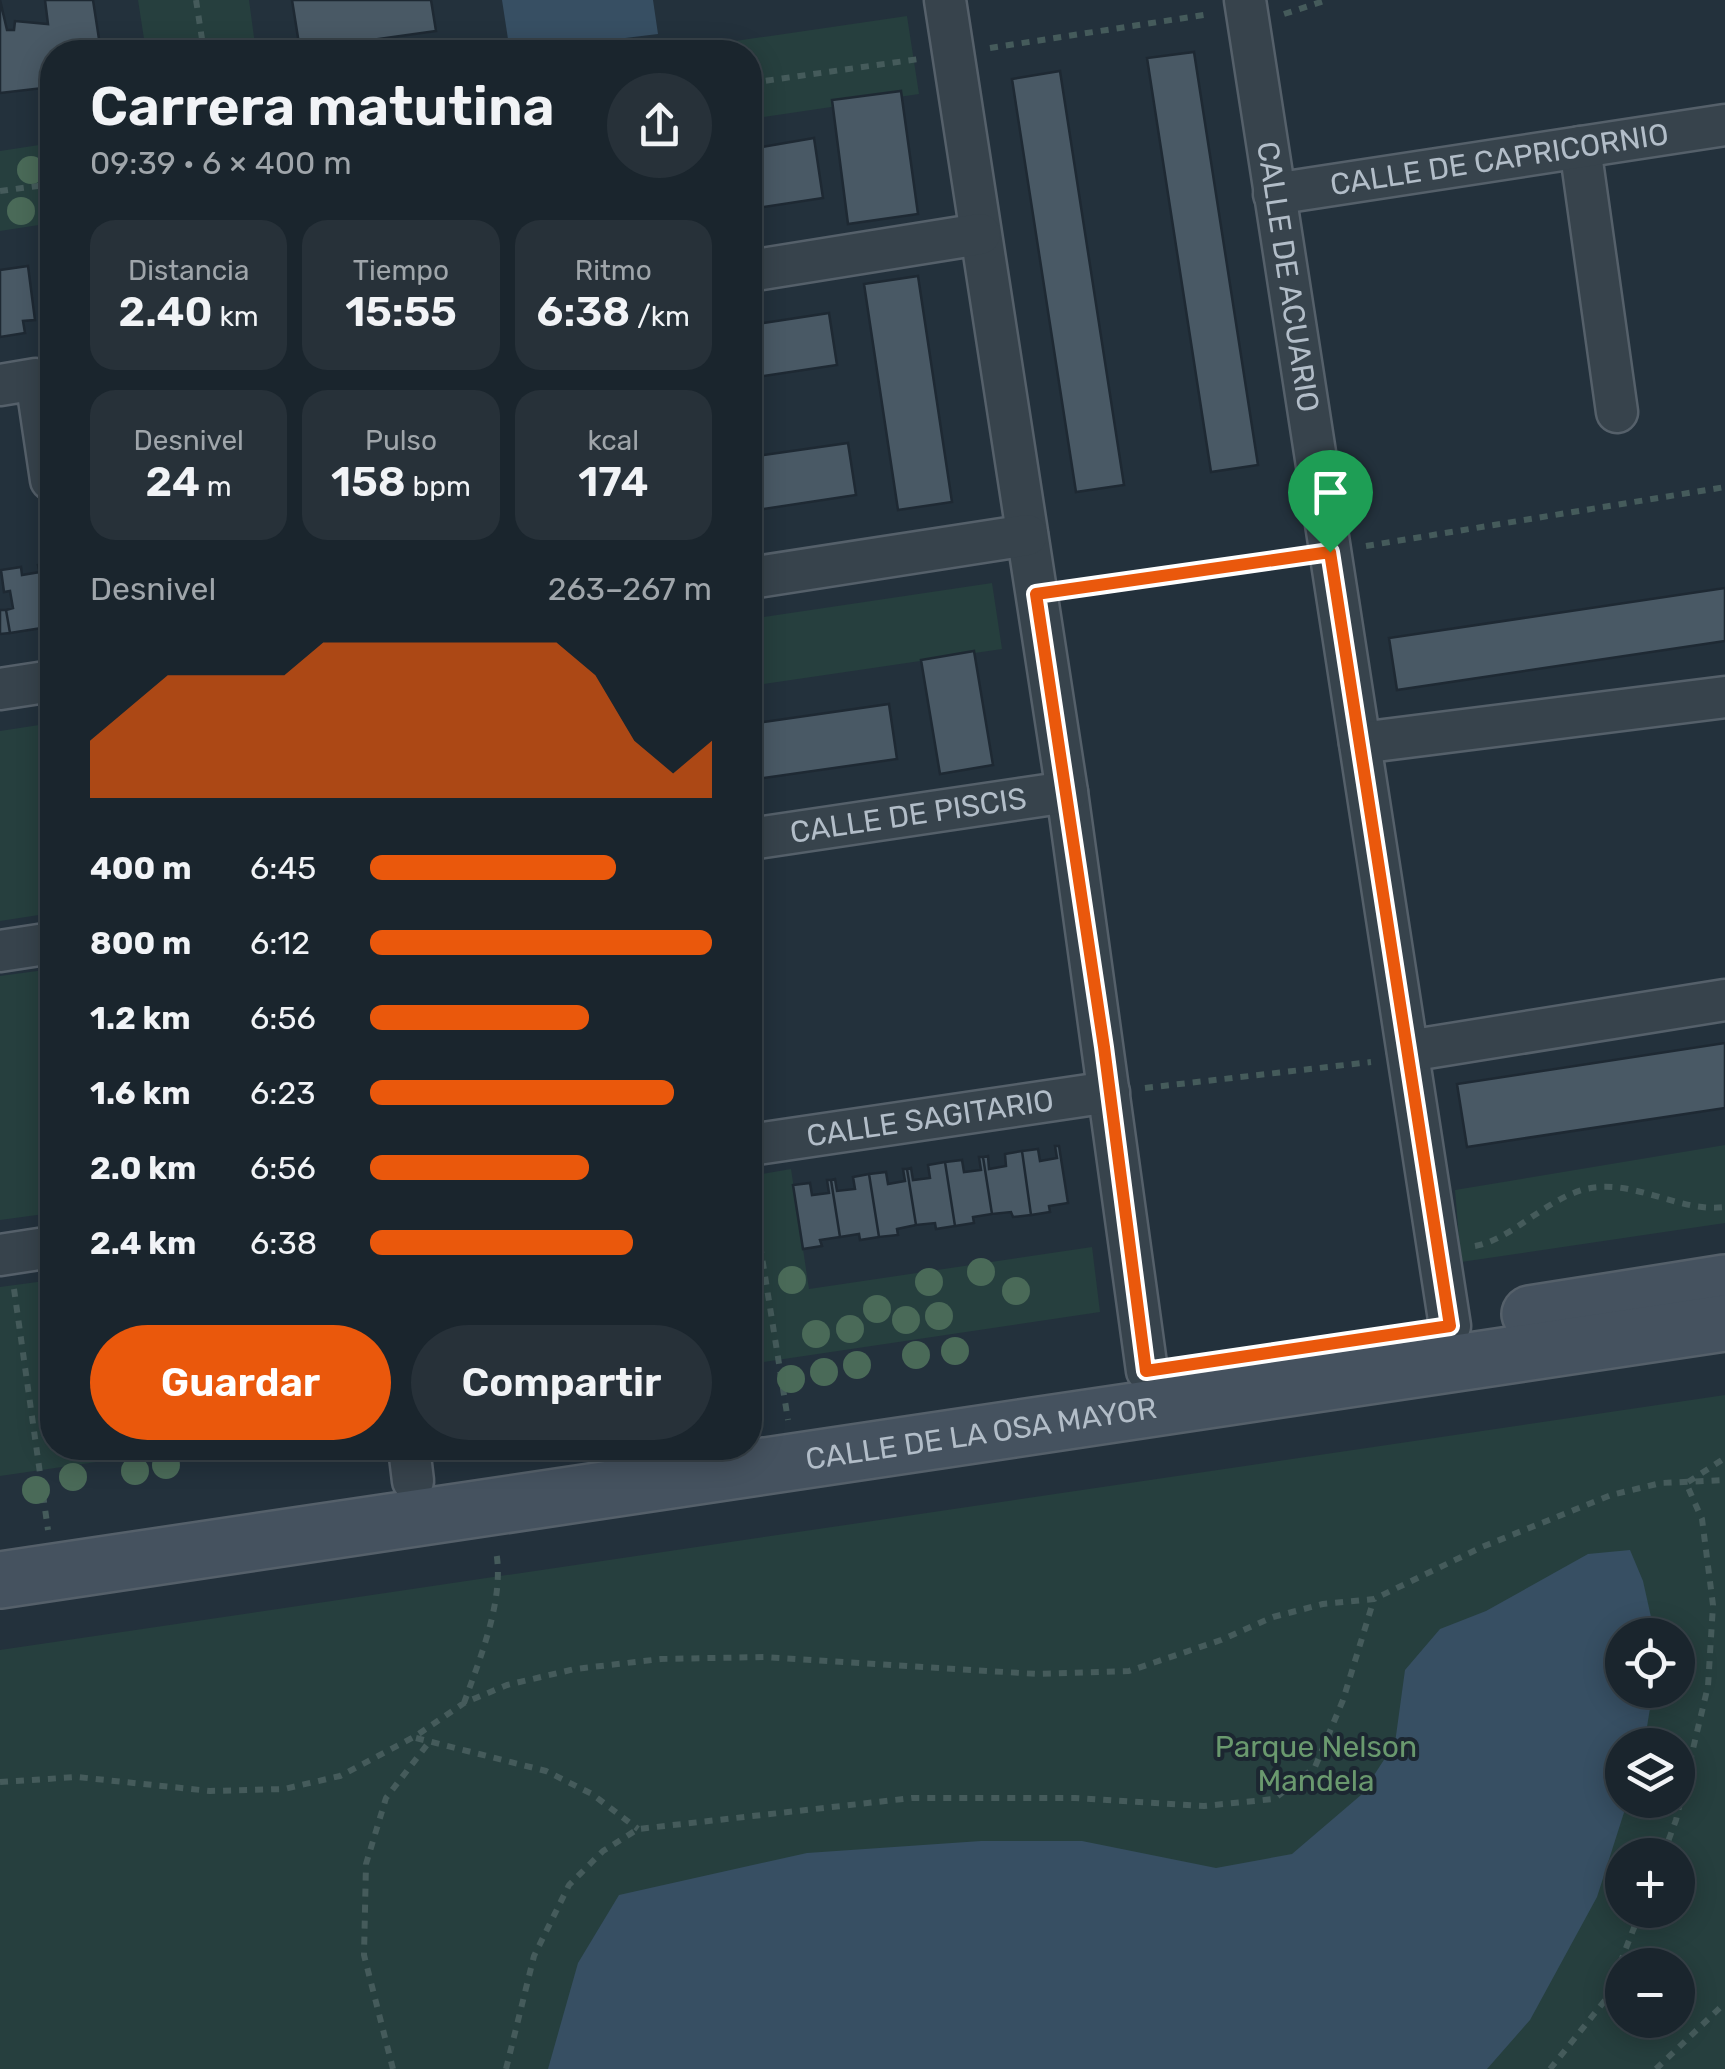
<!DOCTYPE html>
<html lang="es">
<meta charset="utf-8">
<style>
:root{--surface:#1a252d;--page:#273139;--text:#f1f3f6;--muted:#9fa5aa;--line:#384249;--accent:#ea580c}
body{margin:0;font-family:Rubik,sans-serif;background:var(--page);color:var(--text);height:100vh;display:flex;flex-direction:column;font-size:38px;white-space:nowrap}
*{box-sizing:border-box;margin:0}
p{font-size:32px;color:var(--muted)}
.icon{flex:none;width:55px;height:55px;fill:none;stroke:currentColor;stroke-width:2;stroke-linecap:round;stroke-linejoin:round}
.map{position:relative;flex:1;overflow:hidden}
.drawer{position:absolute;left:40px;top:40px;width:722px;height:1420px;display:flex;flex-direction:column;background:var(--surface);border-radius:40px;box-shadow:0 5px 25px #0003,0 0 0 2px var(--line)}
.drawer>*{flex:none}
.buttons{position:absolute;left:1605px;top:1618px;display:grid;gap:20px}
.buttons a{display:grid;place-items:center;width:90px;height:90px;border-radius:50%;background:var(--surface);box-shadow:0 5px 25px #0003,0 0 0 2px var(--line);font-size:50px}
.pin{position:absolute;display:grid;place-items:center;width:85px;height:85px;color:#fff;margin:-102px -42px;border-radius:50% 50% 50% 0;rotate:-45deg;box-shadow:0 0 10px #0007}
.pin .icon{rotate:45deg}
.round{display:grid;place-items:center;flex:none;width:105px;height:105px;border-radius:52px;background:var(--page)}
.head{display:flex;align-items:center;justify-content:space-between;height:170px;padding:0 50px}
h1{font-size:55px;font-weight:600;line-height:75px}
.figures{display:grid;grid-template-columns:repeat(3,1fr);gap:15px;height:170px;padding:10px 50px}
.figures div{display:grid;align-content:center;border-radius:25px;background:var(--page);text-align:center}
.figures b{font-size:42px;font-weight:600}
.figures small{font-size:28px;font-weight:400}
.figures p{font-size:28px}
.chart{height:280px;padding:20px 50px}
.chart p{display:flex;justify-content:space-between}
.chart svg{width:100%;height:180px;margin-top:10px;fill:var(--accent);opacity:.7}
.action{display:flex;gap:20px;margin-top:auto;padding:20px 50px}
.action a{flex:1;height:115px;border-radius:60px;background:var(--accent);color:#fff;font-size:40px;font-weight:600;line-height:115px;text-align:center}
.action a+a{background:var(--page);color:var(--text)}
ul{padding:0 50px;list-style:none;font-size:32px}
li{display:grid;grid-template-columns:160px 120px 1fr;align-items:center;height:75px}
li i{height:25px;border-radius:12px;background:var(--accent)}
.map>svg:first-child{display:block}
.green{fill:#263f3e;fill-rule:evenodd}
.water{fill:#374f63}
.building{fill:#495965;stroke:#1e2933;stroke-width:2.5}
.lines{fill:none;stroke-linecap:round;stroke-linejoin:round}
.street-casing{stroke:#55606a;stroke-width:45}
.secondary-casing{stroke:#55606a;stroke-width:60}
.path{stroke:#455b5b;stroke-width:6;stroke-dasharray:8 8;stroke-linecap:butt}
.street{stroke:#37434c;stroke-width:40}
.secondary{stroke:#45525f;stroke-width:55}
.tree{fill:#4a6a58}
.route-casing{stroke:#fff;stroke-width:20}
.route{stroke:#ea580c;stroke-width:12}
.labels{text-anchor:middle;stroke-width:8;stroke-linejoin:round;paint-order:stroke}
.street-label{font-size:30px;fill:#b2bdc8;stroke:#1c2731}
.park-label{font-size:30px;fill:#6a996e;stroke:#1c2731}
</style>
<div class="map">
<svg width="1725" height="2069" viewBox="0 0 1725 2069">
<rect width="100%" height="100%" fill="#23313c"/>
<path class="green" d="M138,0H249L256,52H146Z
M907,16L919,94L750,119V52H660Z
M52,143V223L0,231V151Z
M992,583L1002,649L750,686V619Z
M52,723V913L0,921V731Z
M52,969V1213L0,1220V976Z
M1725,1145V1223L1461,1262L1455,1190Z
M791,1169L809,1289L1092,1247L1100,1312L750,1364V1176Z
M52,1280V1448H193L0,1476V1287Z
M1725,1395V2069H0V1650ZM1622,1635H1678V1690H1622ZM1622,1745H1678V1800H1622ZM1622,1855H1678V1910H1622ZM1622,1965H1678V2020H1622Z"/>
<path class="water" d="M502,0H653L658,34L510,52Z
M1630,1550L1643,1581L1655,1635H1622V1690H1653L1644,1745H1622V1800H1628L1597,1897L1530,2020L1487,2069H548L578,1963L619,1895L807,1853L981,1841H1082L1216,1868L1292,1854L1361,1795L1395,1743L1405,1670L1440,1629L1486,1611L1588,1554Z"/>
<path class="building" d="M0,0L7,30H14L15,21L48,24L45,0H93L101,52H52V87L0,93Z
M292,0H431L436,31L300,50Z
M1194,52L1258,465L1211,472L1147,58Z
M1060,71L1124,485L1076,492L1012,79Z
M901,91L918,214L848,224L832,100Z
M814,138L823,198L750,209V149Z
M28,266L35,320L23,321L25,333L0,337V270Z
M918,276L952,502L898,510L864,284Z
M829,313L837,365L750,378V325Z
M848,443L856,495L750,511V457Z
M52,562V626L48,627L44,604L51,603L49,585L42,586L38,565Z
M21,567L22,575L40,572L48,627L10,633L6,610L13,608L10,591L4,592L1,570Z
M1725,588V641L1397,690L1389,638Z
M0,610H6L10,633L0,634Z
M974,651L993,765L940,774L921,660Z
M889,704L897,759L750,780V724Z
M1725,1043V1108L1467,1147L1457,1084Z
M1055,1146H1059L1068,1203L1049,1206L1050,1212L1031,1215L1022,1151L1038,1149L1040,1161L1057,1158Z
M1022,1151L1031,1215L1013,1217L1011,1212L992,1214L983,1157L988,1156L989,1169L1006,1166L1005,1154Z
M979,1157H983L992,1214L973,1217L974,1223L955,1226L945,1162L962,1160L964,1172L981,1170Z
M945,1162L955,1226L936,1229L935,1223L916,1225L907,1169L911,1168L913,1180L930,1178L928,1165Z
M903,1169H907L916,1225L897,1229L898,1235L879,1237L869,1174L886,1172L888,1184L905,1181Z
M869,1174L879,1237L860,1240L859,1234L840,1237L831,1180L835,1179L837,1191L855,1189L853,1177Z
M827,1180H831L840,1237L820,1240L822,1246L803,1249L793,1185L810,1183L812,1195L829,1193Z"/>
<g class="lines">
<defs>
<g id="street">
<path d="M945,0L1067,792L1147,1371"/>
<path id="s1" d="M1245,0L1450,1326"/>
<path d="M1580,147L1617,412"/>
<path id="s2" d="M1274,194L1725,125"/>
<path d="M750,271L980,234"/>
<path d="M0,385L36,379L51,480"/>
<path d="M750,578L1027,535"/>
<path d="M0,689L52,681"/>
<path d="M1360,743L1725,697"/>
<path id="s3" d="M750,839L1067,792"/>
<path d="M0,951L52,943"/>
<path d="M1408,1051L1725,1000"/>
<path id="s4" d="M750,1145L1109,1092"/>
<path d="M0,1255L52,1247"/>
<path d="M409,1448L413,1481"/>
</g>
<g id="secondary">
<path d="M1530,1314L1725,1283"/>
<path id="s5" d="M0,1580L1725,1323"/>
</g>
</defs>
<use href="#street" class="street-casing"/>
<use href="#secondary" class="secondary-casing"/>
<path class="path" d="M196,0L204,52
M1284,14L1327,0
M990,48L1210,14
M750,83L919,59
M0,191L52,184
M1366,546L1725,487
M1074,588L1294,557
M1145,1088L1371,1062
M750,1182L788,1420
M1475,1246C1513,1239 1545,1199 1586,1189C1635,1178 1678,1213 1725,1207
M14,1289L48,1530
M1688,1482L1725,1458
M464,1703C480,1658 505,1599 496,1551
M416,1738L546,1771L592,1794L638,1829
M0,1782L77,1777L210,1791L284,1789L340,1776L414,1737L464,1703L507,1685L575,1669L661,1659L764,1657L1037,1674L1129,1671L1221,1640L1273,1617L1323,1604L1374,1599L1482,1547L1611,1495L1661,1483L1725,1480
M1663,1855L1676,1820L1708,1686L1713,1605L1702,1519L1686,1483
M393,2069L364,1955L366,1864L386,1798L430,1741
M506,2069L534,1956L569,1885L603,1851L638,1829L912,1798H1075L1204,1806L1274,1799L1315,1767L1343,1700L1374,1599
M1550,2069L1606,1999L1641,1910
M1656,2069L1725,2003"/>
<use href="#street" class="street"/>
<use href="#secondary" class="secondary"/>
</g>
<g class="tree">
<circle cx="31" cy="170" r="14"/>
<circle cx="21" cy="211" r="14"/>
<circle cx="981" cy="1272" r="14"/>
<circle cx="792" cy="1280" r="14"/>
<circle cx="929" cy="1282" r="14"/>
<circle cx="1016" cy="1291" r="14"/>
<circle cx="877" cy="1309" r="14"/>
<circle cx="939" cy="1316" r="14"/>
<circle cx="906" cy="1320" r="14"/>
<circle cx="850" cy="1329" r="14"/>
<circle cx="816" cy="1334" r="14"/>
<circle cx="955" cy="1351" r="14"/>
<circle cx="916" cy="1355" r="14"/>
<circle cx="857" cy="1365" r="14"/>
<circle cx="824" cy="1372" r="14"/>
<circle cx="791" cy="1379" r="14"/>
<circle cx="166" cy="1465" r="14"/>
<circle cx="135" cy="1471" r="14"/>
<circle cx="73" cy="1477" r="14"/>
<circle cx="36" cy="1490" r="14"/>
</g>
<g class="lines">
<defs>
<path id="route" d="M1330,552L1450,1326L1146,1371L1104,1047L1036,594Z"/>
</defs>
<use href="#route" class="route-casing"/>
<use href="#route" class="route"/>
</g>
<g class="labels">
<g class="street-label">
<text dy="10" stroke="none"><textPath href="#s2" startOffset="228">CALLE DE CAPRICORNIO</textPath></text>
<text dy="10" stroke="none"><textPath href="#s1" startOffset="280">CALLE DE ACUARIO</textPath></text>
<text dy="10" stroke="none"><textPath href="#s3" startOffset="160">CALLE DE PISCIS</textPath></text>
<text dy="10" stroke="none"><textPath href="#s4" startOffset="182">CALLE SAGITARIO</textPath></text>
<text dy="10" stroke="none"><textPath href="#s5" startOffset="992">CALLE DE LA OSA MAYOR</textPath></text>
</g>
<g class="park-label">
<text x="1316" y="1757">Parque Nelson<tspan x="1316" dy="34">Mandela</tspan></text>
</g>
</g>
</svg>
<div class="buttons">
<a><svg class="icon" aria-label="locate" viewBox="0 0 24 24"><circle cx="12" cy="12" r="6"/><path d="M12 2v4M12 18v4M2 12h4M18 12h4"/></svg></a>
<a><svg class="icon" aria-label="layers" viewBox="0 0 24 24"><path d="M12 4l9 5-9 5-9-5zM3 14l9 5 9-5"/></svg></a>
<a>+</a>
<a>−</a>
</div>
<div class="pin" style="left:1330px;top:552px;background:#1e9e55"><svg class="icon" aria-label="arrive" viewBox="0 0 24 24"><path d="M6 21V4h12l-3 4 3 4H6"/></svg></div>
<section class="drawer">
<div class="head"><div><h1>Carrera matutina</h1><p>09:39 · 6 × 400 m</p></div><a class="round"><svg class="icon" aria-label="share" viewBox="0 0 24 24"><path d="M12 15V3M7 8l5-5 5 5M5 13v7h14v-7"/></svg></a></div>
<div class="figures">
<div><p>Distancia</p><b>2.40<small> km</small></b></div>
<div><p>Tiempo</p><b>15:55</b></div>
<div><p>Ritmo</p><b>6:38<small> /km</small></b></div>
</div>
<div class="figures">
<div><p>Desnivel</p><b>24<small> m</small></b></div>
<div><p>Pulso</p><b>158<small> bpm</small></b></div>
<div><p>kcal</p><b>174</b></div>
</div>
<div class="chart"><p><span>Desnivel</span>263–267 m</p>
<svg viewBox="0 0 160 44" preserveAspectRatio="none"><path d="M0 44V30L10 22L20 14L30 14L40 14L50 14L60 6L70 6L80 6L90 6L100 6L110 6L120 6L130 14L140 30L150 38L160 30V44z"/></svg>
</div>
<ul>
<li><b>400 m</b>6:45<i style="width:72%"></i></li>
<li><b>800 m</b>6:12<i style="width:100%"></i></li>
<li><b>1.2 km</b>6:56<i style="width:64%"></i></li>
<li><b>1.6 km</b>6:23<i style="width:89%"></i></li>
<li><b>2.0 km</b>6:56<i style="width:64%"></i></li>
<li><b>2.4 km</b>6:38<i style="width:77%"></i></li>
</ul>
<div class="action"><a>Guardar</a><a>Compartir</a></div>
</section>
</div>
